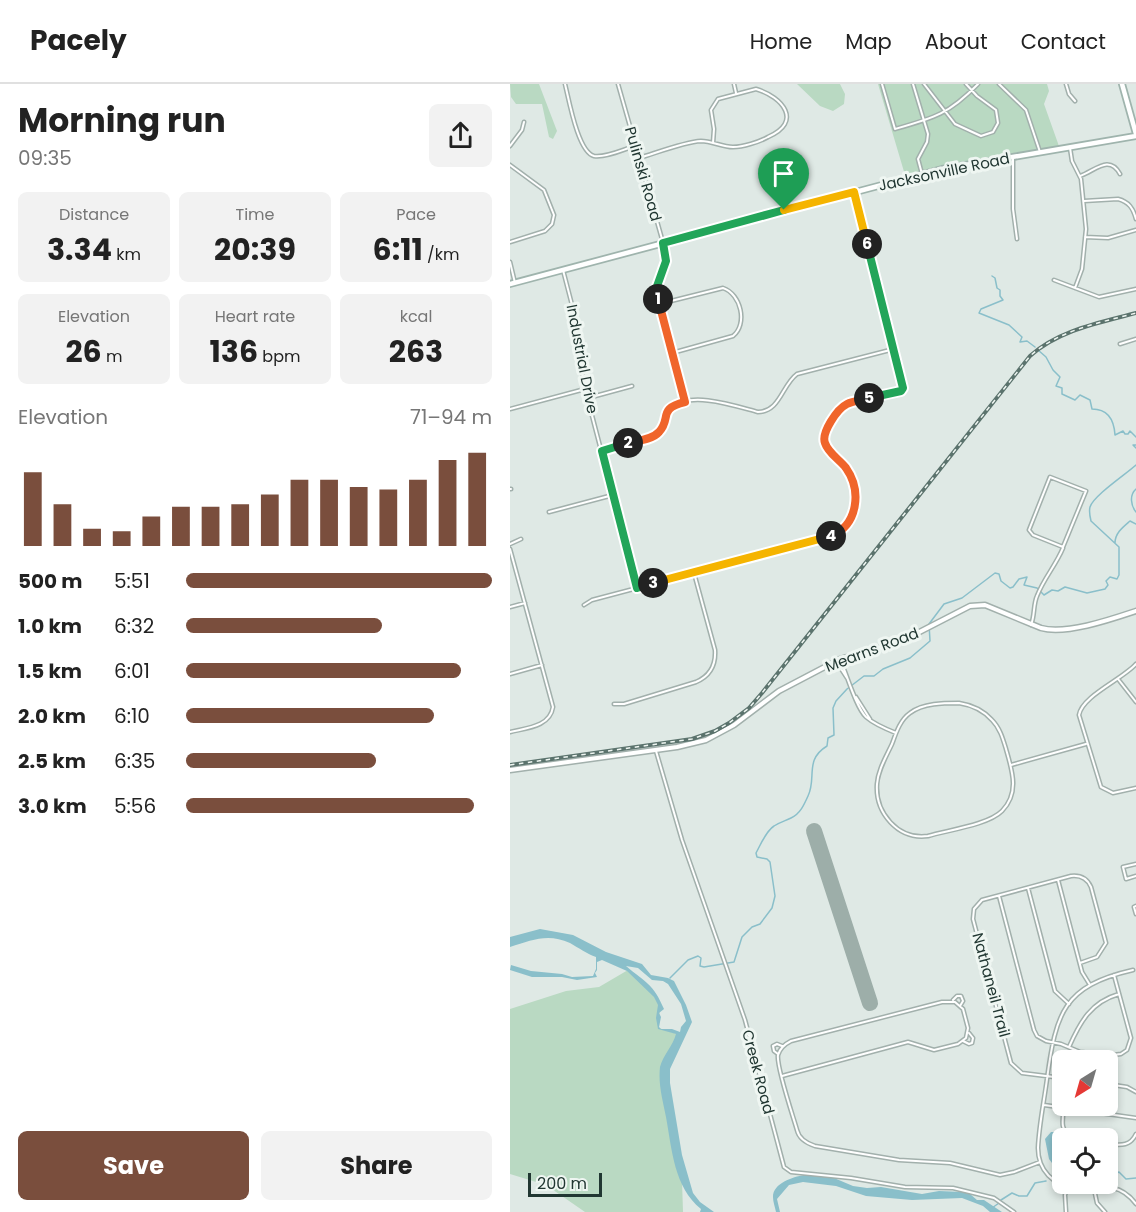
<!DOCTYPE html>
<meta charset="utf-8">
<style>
:root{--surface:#fff;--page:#f2f2f2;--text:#222;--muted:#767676;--line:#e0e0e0;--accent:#7a4e3d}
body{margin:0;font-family:Poppins,sans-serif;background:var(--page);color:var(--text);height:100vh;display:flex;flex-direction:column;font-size:22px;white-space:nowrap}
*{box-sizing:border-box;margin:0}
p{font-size:20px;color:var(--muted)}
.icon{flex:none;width:33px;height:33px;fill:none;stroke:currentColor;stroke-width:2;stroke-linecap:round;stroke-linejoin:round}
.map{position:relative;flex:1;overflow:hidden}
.sheet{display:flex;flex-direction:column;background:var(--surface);width:510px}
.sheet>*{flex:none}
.needle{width:39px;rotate:217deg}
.buttons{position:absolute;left:542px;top:966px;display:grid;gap:12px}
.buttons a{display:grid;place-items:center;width:66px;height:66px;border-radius:9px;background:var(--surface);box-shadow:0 3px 9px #0003;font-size:30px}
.scale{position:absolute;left:18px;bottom:15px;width:74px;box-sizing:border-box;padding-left:6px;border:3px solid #213732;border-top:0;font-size:16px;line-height:21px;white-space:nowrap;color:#213732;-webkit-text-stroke:4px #eff6f2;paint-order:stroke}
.pin{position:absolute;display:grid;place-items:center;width:51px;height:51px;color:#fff;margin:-62px -26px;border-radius:50% 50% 50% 0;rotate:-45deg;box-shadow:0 0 6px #0007}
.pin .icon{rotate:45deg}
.km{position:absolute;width:30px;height:30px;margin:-15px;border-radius:50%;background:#222;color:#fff;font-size:16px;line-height:30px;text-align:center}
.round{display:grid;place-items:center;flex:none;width:63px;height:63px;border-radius:9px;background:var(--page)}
.head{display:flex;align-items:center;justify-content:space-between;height:102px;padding:0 18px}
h1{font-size:33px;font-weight:700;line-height:45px}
.stats{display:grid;grid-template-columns:repeat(3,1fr);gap:9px;height:102px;padding:6px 18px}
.stats div{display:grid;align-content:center;border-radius:9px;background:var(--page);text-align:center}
.stats b{font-size:30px;font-weight:700}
.stats small{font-size:16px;font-weight:400}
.stats p{font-size:16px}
.chart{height:168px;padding:12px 18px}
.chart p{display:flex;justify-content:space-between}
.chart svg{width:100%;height:108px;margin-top:6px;stroke:var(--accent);stroke-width:6}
.action{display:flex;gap:12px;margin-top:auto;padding:12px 18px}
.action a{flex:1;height:69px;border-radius:9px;background:var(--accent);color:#fff;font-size:24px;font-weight:700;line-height:69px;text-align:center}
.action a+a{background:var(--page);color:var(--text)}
ul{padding:0 18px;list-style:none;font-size:20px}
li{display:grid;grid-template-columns:96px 72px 1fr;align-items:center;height:45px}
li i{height:15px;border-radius:8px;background:var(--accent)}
header{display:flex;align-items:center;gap:36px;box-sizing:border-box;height:84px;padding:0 30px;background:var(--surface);border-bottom:2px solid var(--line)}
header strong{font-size:28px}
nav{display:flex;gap:33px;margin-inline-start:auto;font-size:21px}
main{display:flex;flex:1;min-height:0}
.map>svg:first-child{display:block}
.green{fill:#b9d9c2}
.water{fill:#8abfca;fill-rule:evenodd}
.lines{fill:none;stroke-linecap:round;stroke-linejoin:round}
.stream{stroke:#8abfca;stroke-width:1.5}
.runway{stroke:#9daea9;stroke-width:16}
.minor-casing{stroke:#a2b0ac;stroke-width:5}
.tertiary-casing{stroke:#a2b0ac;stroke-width:7}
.secondary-casing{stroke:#9fb4ad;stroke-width:8}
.minor{stroke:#fff;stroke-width:2}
.tertiary{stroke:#fff;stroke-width:4}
.secondary{stroke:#fff;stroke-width:4.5}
.rail-casing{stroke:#5b736d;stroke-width:4}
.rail{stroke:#eff6f2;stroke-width:1.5;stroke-dasharray:4.5;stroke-linecap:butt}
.split-1-casing{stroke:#fff;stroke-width:12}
.split-2-casing{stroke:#fff;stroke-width:12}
.split-3-casing{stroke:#fff;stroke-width:12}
.split-4-casing{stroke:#fff;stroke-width:12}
.split-5-casing{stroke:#fff;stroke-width:12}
.split-6-casing{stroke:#fff;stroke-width:12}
.split-7-casing{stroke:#fff;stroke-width:12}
.split-1{stroke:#22a559;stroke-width:8}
.split-2{stroke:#f0652b;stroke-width:8}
.split-3{stroke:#22a559;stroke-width:8}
.split-4{stroke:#f5b400;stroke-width:8}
.split-5{stroke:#f0652b;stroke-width:8}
.split-6{stroke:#22a559;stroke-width:8}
.split-7{stroke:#f5b400;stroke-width:8}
.labels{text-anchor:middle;stroke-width:6;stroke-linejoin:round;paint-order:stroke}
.street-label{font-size:15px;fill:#213732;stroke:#eff6f2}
</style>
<header>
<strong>Pacely</strong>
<nav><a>Home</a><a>Map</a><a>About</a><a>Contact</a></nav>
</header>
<main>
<section class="sheet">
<div class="head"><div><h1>Morning run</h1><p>09:35</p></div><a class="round"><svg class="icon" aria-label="share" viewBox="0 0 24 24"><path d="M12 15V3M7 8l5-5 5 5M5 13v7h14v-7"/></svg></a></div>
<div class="stats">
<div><p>Distance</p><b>3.34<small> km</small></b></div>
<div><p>Time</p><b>20:39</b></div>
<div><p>Pace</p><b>6:11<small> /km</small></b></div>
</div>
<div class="stats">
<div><p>Elevation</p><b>26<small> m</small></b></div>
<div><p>Heart rate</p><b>136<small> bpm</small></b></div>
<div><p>kcal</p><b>263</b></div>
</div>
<div class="chart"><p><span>Elevation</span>71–94 m</p>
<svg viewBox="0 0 160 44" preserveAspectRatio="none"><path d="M5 44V14M15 44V27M25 44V37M35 44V38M45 44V32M55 44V28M65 44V28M75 44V27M85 44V23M95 44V17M105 44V17M115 44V20M125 44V21M135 44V17M145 44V9M155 44V6"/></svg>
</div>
<ul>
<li><b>500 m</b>5:51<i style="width:100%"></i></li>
<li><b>1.0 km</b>6:32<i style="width:64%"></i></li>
<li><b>1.5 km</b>6:01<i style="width:90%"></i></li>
<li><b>2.0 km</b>6:10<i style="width:81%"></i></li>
<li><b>2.5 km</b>6:35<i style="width:62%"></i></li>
<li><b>3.0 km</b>5:56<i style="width:94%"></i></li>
</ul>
<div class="action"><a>Save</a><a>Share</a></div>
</section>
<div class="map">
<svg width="626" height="1128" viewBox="0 0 626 1128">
<rect width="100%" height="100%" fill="#dfe9e5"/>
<path class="green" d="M0,0H29L47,47L43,55L39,53L32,20H6L1,13Z
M287,0H330L335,10L334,20L323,27L310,22Z
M368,0H537L539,7L534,20L550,65L395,91Z
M118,886L138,902L150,920L149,944L167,950L152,996L172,1097L173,1128H75L36,1101L0,1090V925L56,907L89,903Z"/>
<path class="water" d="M30,845L63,851L96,868L132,880L141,891L158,894L164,897L176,921L182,938L160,985V999L172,1071L183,1109L190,1118L204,1128H190L191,1125C164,1103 162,1066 156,1033C153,1017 148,1001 150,983C153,971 163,962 166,950L148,945L146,934L148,921L144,913L117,887L92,876L87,878V886L85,889L87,893L67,896L52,893H22L0,886L1,881L21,887L52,890L62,893L83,892L86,885V873C77,870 69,864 60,859C38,849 22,856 0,863V853ZM116,882L128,884L142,896L153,897L158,900L171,920L176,937L171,943L170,948L162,945H151L149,943L151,933L149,929L154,925C143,899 136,899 116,882Z
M541,1048H544L552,1058V1069L542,1079L539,1075L535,1055Z
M294,1091L324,1094L343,1102L357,1104L371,1103L412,1110L429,1107L452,1108L460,1110L467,1116H474L492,1128H480L473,1122L452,1114L402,1116L356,1112L326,1102L293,1098L279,1101L267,1115L270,1128H266C265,1123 263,1118 263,1113C263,1099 283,1093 294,1091Z"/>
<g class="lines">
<path class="stream" d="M482,192L485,194L487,204L490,206V212L493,216L471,225L469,229L499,241L512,253L510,258L517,257L525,263
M528,266L536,273L543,286L550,293L546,302L552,304V310L565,316L570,311L580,316L582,325C598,325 604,335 605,351L613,347L615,350H618L620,347L626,353
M626,361H623L626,364
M626,405C619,411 621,422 626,428
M605,459C605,449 613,443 620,437L626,440
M160,894L178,876L188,872L191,874L190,882L194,883L224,878L232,853L242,843L250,840L262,824L265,812L260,778L257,775L247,773L246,769C251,760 256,747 264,742C270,738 275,737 281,734C290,730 294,721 298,712C307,694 294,676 317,662L318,654L324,651L323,624L326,617L337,605L354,592H364L373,585L400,574L420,557L419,540L434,520L452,514L485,489L489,490L491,497L500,504L503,503L509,495L517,493L514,501L527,504L534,511L542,506L548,507L555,503L577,509L595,505L598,501L596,497L600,493L607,495L609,491V463L581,437C580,433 579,427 580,423C583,412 616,390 626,381
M544,1092L548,1090L552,1093
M597,1093L607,1097V1089L609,1088L616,1095L626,1094
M491,1116L502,1109L509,1112H517L525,1099L536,1097
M482,1124L489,1119"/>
<path class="runway" d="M304,747L360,919"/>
<defs>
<path id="minor" d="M55,0C59,16 68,68 84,72C96,74 114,65 125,62
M108,0L156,169V180L146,209L175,318
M224,0L226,9
M372,0L385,45C424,34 439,30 468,0
M403,0L418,50L417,58L408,75L412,90
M414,0L445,40L471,52L483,48L488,39L486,26L467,12L456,0
M489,0L516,26L530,68
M556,0L559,10L565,17
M0,62L12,46L14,38
M560,64L562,77L571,95L576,145L572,185L565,204
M503,73V125L507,155
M129,74C146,69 174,58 191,57C202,57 212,63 223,63C233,63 249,58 258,53C293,38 273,13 246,5L208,15L201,26L204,45L203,59
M0,81L34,106L44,131L42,140L35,147L0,158
M570,92C585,87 599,70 610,90
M574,117L608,115C619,118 623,124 626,135
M575,153L598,154L626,146
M0,178L5,199
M53,186L69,248L73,297L127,504
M544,196L589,213L626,205
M149,220L213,204C231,210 238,240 223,252L162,269
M610,260L626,255
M78,314L122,302
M0,325L75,305
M92,367C106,362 134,359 146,351C156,344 152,330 161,323C183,307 225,322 248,328C270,328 272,301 287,290L384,265
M540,393L576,407L553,463L523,451L519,446Z
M0,405H1
M39,428L103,411
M0,460L11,455
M0,465L43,623C40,643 16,644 0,648
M74,521L82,516L320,453C346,442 353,410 337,387C331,377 317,369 314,358C311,348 328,324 337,320C353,313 374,311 391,307L393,304L344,108
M0,523L15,519
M521,541C525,531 523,521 527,512C534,494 546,481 553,464
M330,575C336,588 346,624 356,633C364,640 376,645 386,649
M326,577L337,594
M626,580C613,595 572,612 569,631L591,703L603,709L626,704
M0,590L32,581
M608,595L626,618
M346,613L360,635
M449,619C462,621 473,626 482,636C490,644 493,655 496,665C502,686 510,709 492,727C478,741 438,746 418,752C388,756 365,729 367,700C368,686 376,673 382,660C386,649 390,636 400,629C413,619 434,619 449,619Z
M104,620H114L186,598C200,592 206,581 205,566L184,489
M146,667L172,756L235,936L274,1083L281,1088L341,1094L395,1103L443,1104L484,1114L504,1128
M501,681L576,660
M626,780L613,783L616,795L626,792
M548,796L572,888L580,901
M518,804L545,907L559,920
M489,812L524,946L527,952L536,957L551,960L570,968L603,971L611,970L617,966L621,954L604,891
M626,822L624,823L626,830
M623,886C553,902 546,929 537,995C534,1018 529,1041 528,1064C528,1086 543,1102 566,1104C578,1105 591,1101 603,1104C613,1106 620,1112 626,1120
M443,916L447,912H451L453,917L450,922
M453,957L459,960L462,959L463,954L459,949
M559,963C570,938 581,918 609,910
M268,970L264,967L263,962L267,960L272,962
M272,992L398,958L424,966L448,960L456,954L458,944L453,925L445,918H432L281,957C275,960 270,964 268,971C266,982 283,1032 287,1046C289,1055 296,1059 305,1062L389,1076L440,1079L490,1091L504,1088L530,1078
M552,994L512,989L501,979L463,835L464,825L472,816L561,792C570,791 577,794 581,803L596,859L587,873L570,879
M597,1000L617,1003L626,1008
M534,1021L626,1034
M554,1024C552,1038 550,1047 563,1054
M597,1060C610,1061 620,1063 626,1050
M584,1105L587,1119L595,1128
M556,1128L555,1111L558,1102"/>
<path id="tertiary" d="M0,686L167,663L196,656L224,641L269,607L330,575L390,558L460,522L475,521L531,544C556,551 602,535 626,527"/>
<path id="secondary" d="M612,0L626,50
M0,200L432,85L626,52"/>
</defs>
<use href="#minor" class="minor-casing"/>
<use href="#tertiary" class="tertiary-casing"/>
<use href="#secondary" class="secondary-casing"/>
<use href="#minor" class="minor"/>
<use href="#tertiary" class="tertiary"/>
<use href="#secondary" class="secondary"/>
<defs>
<path id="rail" d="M0,681L182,655L205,647L219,639L239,624L252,609L520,272C549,246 589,239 626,229"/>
</defs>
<use href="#rail" class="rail-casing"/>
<use href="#rail" class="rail"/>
</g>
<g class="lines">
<defs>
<path id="split-1" d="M148,215L146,205L156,177L153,159L274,126"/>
<path id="split-2" d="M118,359C127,357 142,356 149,348C162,334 147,325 175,318L148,215"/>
<path id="split-3" d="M118,359L92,367L127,504L143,499"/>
<path id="split-4" d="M143,499L321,452"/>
<path id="split-5" d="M321,452C348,441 352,407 336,384C330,376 318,369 315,359C311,349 327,325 337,320C343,317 352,316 359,314"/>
<path id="split-6" d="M357,160L393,304L391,307L359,314"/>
<path id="split-7" d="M274,126L344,108L357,160"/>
</defs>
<use href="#split-1" class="split-1-casing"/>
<use href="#split-2" class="split-2-casing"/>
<use href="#split-3" class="split-3-casing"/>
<use href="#split-4" class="split-4-casing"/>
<use href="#split-5" class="split-5-casing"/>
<use href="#split-6" class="split-6-casing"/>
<use href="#split-7" class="split-7-casing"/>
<use href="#split-1" class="split-1"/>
<use href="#split-2" class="split-2"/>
<use href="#split-3" class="split-3"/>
<use href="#split-4" class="split-4"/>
<use href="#split-5" class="split-5"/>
<use href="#split-6" class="split-6"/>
<use href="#split-7" class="split-7"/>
</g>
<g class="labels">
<g class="street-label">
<text transform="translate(434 88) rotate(-12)" y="5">Jacksonville Road</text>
<text transform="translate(133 90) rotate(74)" y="5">Pulinski Road</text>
<text transform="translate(72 275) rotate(79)" y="5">Industrial Drive</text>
<text transform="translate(362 566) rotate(-21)" y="5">Mearns Road</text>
<text transform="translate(481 901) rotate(75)" y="5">Nathaneil Trail</text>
<text transform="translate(248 988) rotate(75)" y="5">Creek Road</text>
</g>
</g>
</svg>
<div class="buttons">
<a><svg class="needle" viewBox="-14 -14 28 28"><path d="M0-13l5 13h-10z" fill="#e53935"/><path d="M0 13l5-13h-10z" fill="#767676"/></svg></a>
<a><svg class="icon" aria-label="locate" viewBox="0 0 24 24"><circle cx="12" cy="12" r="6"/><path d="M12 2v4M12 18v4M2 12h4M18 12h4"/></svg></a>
</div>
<div class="scale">200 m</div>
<div class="pin" style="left:274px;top:126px;background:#1e9e55"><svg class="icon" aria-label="arrive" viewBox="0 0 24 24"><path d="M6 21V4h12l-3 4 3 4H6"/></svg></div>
<b class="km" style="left:148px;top:215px">1</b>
<b class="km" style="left:118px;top:359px">2</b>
<b class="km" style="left:143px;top:499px">3</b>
<b class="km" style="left:321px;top:452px">4</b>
<b class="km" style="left:359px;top:314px">5</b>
<b class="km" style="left:357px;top:160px">6</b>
</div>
</main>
